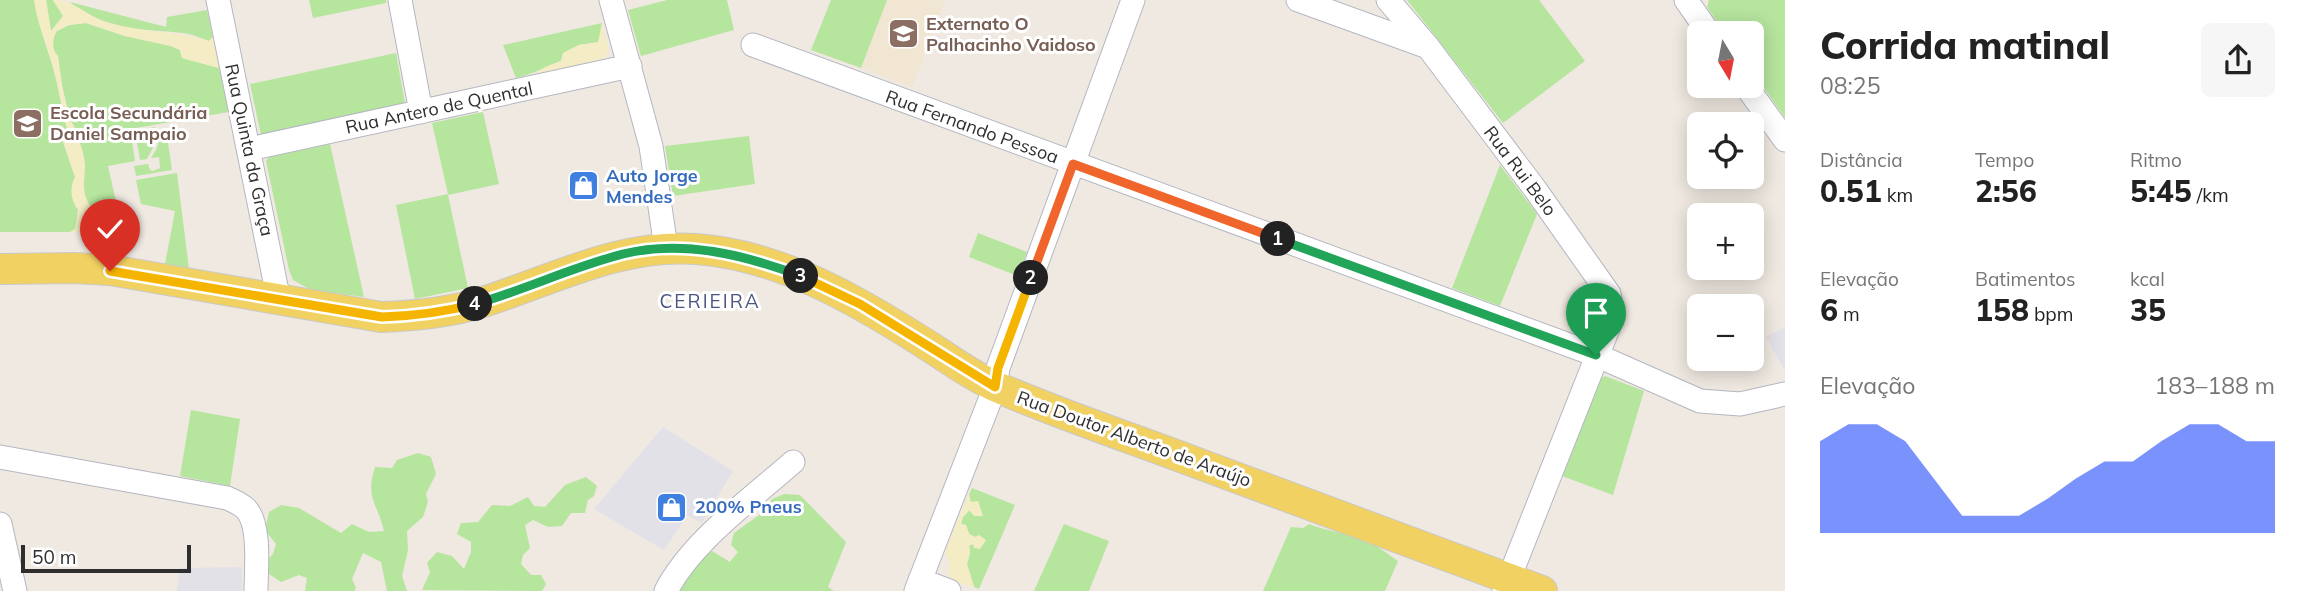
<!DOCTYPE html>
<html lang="pt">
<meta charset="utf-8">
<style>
:root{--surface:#fff;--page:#f6f6f6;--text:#222;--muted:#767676;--accent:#4264fb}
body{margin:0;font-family:Mulish,sans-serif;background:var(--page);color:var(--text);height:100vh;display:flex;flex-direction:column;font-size:26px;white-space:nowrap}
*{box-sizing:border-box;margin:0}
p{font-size:23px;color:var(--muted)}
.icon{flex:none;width:38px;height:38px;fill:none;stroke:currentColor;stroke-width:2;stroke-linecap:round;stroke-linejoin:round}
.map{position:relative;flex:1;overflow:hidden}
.sheet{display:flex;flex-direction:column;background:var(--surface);width:525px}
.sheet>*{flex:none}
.needle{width:46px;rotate:170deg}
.fabs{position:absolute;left:1687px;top:21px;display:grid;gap:14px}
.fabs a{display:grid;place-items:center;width:77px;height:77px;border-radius:10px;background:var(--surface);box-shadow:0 4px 18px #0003;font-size:35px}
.scale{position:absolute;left:21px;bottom:18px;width:170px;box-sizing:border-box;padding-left:7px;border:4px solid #2e2e2e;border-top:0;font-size:19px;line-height:24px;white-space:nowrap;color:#2e2e2e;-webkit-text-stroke:5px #fff;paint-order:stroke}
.pin{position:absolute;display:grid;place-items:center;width:60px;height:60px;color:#fff;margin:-72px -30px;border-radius:50% 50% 50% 0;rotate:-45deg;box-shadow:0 0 7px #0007}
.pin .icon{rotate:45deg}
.km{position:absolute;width:35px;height:35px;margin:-18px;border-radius:50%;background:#222;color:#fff;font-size:19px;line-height:35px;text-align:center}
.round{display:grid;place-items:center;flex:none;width:74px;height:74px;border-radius:10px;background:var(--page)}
.overview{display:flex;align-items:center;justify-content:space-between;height:119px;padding:0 35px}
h1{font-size:38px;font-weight:800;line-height:52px}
.figures{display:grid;grid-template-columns:repeat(3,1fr);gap:10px;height:119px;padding:7px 35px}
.figures div{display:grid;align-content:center}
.figures b{font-size:30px;font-weight:800}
.figures small{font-size:19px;font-weight:400}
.figures p{font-size:19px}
.chart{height:196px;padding:14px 35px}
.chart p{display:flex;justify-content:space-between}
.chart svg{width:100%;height:126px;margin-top:7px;fill:var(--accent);opacity:.7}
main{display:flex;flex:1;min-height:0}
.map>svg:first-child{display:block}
.industrial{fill:#e3e1e8}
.education{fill:#f0e6d1}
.green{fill:#b6e59e}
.sand{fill:#f3ecc5}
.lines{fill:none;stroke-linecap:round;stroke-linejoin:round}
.minor-casing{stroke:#b4b7c1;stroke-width:25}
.major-casing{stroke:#c9c9c9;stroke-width:32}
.minor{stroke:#fff;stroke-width:23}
.major{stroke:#f2d163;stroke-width:30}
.split-1-casing{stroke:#fff;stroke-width:14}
.split-2-casing{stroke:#fff;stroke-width:14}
.split-3-casing{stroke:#fff;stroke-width:14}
.split-4-casing{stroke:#fff;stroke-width:14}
.split-5-casing{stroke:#fff;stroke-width:14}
.split-1{stroke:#22a559;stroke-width:9}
.split-2{stroke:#f0652b;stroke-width:9}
.split-3{stroke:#f5b400;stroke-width:9}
.split-4{stroke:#22a559;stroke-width:9}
.split-5{stroke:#f5b400;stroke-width:9}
.labels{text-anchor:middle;stroke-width:6;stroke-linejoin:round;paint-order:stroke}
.education-label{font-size:18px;font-weight:bold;fill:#785e54;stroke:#fff;text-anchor:start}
.street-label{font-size:18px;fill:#2e2e2e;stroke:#fff}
.shop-label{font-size:18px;font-weight:bold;fill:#366cbe;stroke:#fff;text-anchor:start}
.neighbourhood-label{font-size:19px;letter-spacing:2px;fill:#4d5680;stroke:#fff}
</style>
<main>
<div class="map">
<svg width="1785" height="591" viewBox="0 0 1785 591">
<rect width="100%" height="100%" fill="#efe9e1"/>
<path class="industrial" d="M1785,327V371L1766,337Z
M663,427L733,471L702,523L687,515L664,550L594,509Z
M242,567V591H177L180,568Z"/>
<path class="education" d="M887,0H945L912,87L861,68Z"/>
<path class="green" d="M0,0H34C38,27 50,53 56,79C61,100 63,118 71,138L63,142L75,177L78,210L75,229L70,232H0Z
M46,0H53L63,16L51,32Z
M309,0H386V3L313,18Z
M667,0H727L734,30L641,56L628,10Z
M831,0H887L861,68L811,50Z
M1407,0H1539L1585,61L1503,123Z
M1709,0H1785V118L1752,71V33H1725L1707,7Z
M70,2L166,27L167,17L207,10L213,37L209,41C201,38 192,34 183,33C140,28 106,33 70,2Z
M86,23L125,36L171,46L180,50L182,58L219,68L229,112L130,129L135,161L108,166L123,233L117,228L98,226L99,218L91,210L85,197L77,132L70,119L54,52L52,40L57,31L69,25Z
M602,23L599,42L579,45L563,53L561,61C544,67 534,74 516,78L503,45Z
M396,53L405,103L261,135L250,84Z
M483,112L499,184L448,195L468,288L415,299L396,205L448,194L432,123Z
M155,127C158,140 153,148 147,159L140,160L135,131Z
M164,135L166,143H168L172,170L136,176L134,166L148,164L150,170L153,171L160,168L159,157L151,158L157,148L160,136Z
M749,136L755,184L673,196L665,146Z
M330,144L364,297L311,290L293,280L289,270L266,161L269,157Z
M1500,165L1537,214L1500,306L1452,288Z
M177,173L189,269L165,264L175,211L141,204L136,180Z
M978,233L1027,252L1018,276L969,257Z
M1605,376L1644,391L1613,495L1562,476L1599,379Z
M191,410L240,419L230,486L180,476Z
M418,453L431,457L436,474L426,494L428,502L423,517L407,531L408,550L402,576L407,591H387L381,562L363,553L352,579L356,588L354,591H305L307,578L299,575L281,582L269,574L266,561L273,554L276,544L265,530L269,512L281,505L299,508L341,533L352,524L369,532L384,531C377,502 365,498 375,467L392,468L397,460Z
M586,477L597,486L594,496L588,500L585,513H571L562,526L548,527L533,520L525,525L530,548L523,555L521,564L531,575H541L546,584L542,591L422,590L430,572L427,563L437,552L452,556L464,569L471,552V542L457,534L461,523L478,522L492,505L510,506L528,497L534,506L545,507L565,485Z
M972,488L1015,505L979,589L974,587L967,564L970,553L969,546L974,543L975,537L969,534L966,525L961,524L963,517L970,510L969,494Z
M784,494L800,495L846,542L828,587L834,591H675L695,564L712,551L730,562L738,552L731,545L734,533L759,515L772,499Z
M1064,524L1109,541L1089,591H1034Z
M1309,524C1327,531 1345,533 1364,540C1376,544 1387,554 1398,561L1385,591H1263L1291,527L1303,528Z"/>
<path class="sand" d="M34,0H46L51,31L63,16L53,0C75,0 86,16 107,22C141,33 175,30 209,41L213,37L219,68L182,58L180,50L171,46L125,36L86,23L69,25L56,31C53,40 51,49 58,56C61,76 63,96 69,116C74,130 81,142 84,157C87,170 82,183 85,195C88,204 93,211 99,218L98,226L117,228L123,233L70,232L75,229L78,210C71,201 69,187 75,177L63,141L70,138C63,118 61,99 56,79C50,52 38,27 34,0Z
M602,23L609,51L604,59L536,74L545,67L561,61L563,53L579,45L598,42Z
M969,494L971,502L978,501L983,516H974L969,510L963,517L961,524L966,525L969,534L975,537L979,535L986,540L980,549L974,548L973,544L969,546L970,553L967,564L974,587L950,581L948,569L950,564L945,552Z"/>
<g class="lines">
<defs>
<path id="minor" d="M218,0L279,301
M400,0L421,112
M611,0L651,146L666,248
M1298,0L1425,46
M1388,0L1428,47L1535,189L1609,294L1613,316L1504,591
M1686,0L1709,33
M753,45L1596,355L1700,401L1740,404L1785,394
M1746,86L1785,140
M249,149L630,66
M0,457L227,498C234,501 241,504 246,509C261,525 256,570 256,591
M0,524L15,591
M920,580L949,591
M666,591C692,541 750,500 793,462
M916,591L995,387L998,368L1133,0"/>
<path id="major" d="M0,269L74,268L110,270L381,317C415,316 447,313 480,303C551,281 620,243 696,249C779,255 855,299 924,343C948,358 973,377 999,388C1064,416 1131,438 1197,463C1312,506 1427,549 1542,591"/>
</defs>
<use href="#minor" class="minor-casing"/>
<use href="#major" class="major-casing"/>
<use href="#minor" class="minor"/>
<use href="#major" class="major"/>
</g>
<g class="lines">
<defs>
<path id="split-1" d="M1278,239L1596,355"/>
<path id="split-2" d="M1031,278L1073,164L1278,239"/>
<path id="split-3" d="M801,276L860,304L995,387L998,368L1031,278"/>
<path id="split-4" d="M475,304C525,290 572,267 623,254C682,239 745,255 801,276"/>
<path id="split-5" d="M110,271L382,317C414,316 444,312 475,304"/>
</defs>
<use href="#split-1" class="split-1-casing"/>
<use href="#split-2" class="split-2-casing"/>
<use href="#split-3" class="split-3-casing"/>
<use href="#split-4" class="split-4-casing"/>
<use href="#split-5" class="split-5-casing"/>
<use href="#split-1" class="split-1"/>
<use href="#split-2" class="split-2"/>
<use href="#split-3" class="split-3"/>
<use href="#split-4" class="split-4"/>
<use href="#split-5" class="split-5"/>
</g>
<defs>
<symbol id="school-square" viewBox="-11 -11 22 22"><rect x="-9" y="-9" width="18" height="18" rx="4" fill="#8d6e63" stroke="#fff"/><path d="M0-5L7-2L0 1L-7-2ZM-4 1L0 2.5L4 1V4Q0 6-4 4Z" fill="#fff"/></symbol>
<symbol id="shop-square" viewBox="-11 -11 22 22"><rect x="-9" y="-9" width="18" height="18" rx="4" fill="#3f7fe0" stroke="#fff"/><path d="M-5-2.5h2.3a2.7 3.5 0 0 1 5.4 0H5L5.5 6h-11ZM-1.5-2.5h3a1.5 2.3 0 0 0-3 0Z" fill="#fff"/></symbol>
</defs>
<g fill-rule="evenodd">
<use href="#school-square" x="886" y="16" width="35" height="35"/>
<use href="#school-square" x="10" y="106" width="35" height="35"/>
<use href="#shop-square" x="566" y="168" width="35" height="35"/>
<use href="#shop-square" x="654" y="490" width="35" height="35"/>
</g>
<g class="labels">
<g class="education-label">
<text x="926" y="30">Externato O<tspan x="926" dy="21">Palhacinho Vaidoso</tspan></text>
<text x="50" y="119">Escola Secundária<tspan x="50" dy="21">Daniel Sampaio</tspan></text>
</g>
<g class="street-label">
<text transform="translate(439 108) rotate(-12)" y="6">Rua Antero de Quental</text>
<text transform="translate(972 127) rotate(20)" y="6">Rua Fernando Pessoa</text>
<text transform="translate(249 150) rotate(78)" y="6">Rua Quinta da Graça</text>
<text transform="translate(1520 171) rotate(53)" y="6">Rua Rui Belo</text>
<text transform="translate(1134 439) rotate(20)" y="6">Rua Doutor Alberto de Araújo</text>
</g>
<g class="shop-label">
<text x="606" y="182">Auto Jorge<tspan x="606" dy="21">Mendes</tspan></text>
<text x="695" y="513">200% Pneus</text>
</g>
<g class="neighbourhood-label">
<text x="710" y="308">CERIEIRA</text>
</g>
</g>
</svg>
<div class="fabs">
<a><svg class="needle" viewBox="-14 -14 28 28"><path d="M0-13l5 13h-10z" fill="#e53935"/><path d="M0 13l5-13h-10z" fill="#767676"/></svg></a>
<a><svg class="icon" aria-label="locate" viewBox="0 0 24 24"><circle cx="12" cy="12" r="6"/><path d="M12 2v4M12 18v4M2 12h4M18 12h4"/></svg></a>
<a>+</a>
<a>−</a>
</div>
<div class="scale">50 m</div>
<div class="pin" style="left:1596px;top:355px;background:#1e9e55"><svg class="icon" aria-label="arrive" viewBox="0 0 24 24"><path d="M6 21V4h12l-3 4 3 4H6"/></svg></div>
<div class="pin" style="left:110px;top:271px;background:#d93025"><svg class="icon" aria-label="check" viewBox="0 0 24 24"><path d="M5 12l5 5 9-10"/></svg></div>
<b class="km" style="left:1278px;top:239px">1</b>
<b class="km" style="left:1031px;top:278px">2</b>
<b class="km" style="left:801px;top:276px">3</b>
<b class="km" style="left:475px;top:304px">4</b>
</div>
<section class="sheet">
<div class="overview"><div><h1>Corrida matinal</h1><p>08:25</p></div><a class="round"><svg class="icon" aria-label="share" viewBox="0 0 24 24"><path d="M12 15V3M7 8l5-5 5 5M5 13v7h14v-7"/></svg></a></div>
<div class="figures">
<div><p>Distância</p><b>0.51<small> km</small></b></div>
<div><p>Tempo</p><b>2:56</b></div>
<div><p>Ritmo</p><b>5:45<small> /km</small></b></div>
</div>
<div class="figures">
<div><p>Elevação</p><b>6<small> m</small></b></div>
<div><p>Batimentos</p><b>158<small> bpm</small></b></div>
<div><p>kcal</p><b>35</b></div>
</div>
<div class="chart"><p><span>Elevação</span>183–188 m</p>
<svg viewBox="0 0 160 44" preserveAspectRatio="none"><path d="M0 44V12L10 6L20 6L30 12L40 25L50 38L60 38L70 38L80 32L90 25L100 19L110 19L120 12L130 6L140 6L150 12L160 12V44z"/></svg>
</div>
</section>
</main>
